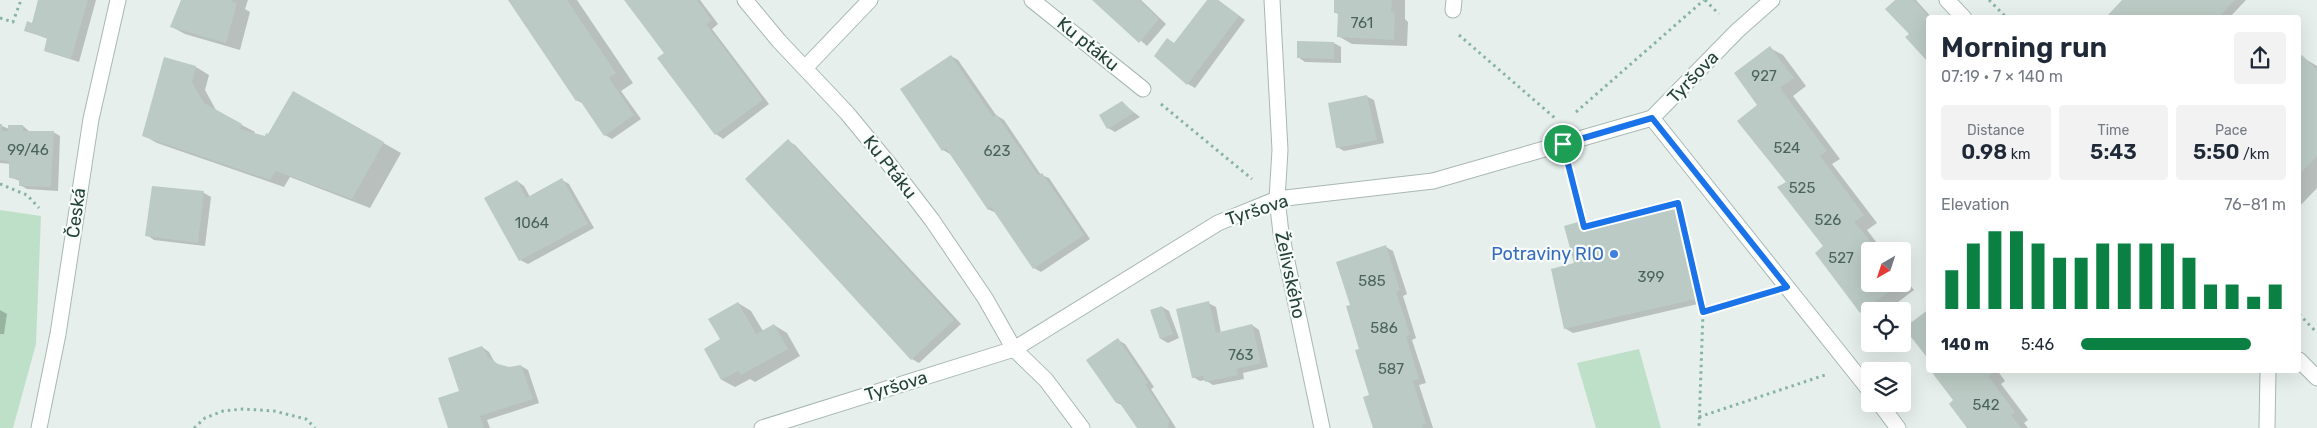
<!DOCTYPE html>
<meta charset="utf-8">
<style>
:root{--surface:#fff;--page:#f2f2f3;--text:#1f2937;--muted:#747a83;--accent:#0b8043}
body{margin:0;font-family:Rubik,sans-serif;background:var(--page);color:var(--text);height:100vh;display:flex;flex-direction:column;font-size:19px;white-space:nowrap}
*{box-sizing:border-box;margin:0}
p{font-size:16px;color:var(--muted)}
.icon{flex:none;width:28px;height:28px;fill:none;stroke:currentColor;stroke-width:2;stroke-linecap:round;stroke-linejoin:round}
.map{position:relative;flex:1;overflow:hidden}
.panel{position:absolute;left:1926px;top:15px;width:375px;height:358px;display:flex;flex-direction:column;background:var(--surface);border-radius:5px;box-shadow:0 5px 20px #0002}
.panel>*{flex:none}
.needle{width:32px;rotate:219deg}
.fabs{position:absolute;left:1861px;top:242px;display:grid;gap:10px}
.fabs a{display:grid;place-items:center;width:50px;height:50px;border-radius:5px;background:var(--surface);box-shadow:0 5px 20px #0002;font-size:25px}
.pin{position:absolute;display:grid;place-items:center;width:42px;height:42px;color:#fff;margin:-21px;border:2px solid #fff;border-radius:50%;box-shadow:0 1px 5px #0007}
.round{display:grid;place-items:center;flex:none;width:52px;height:52px;border-radius:5px;background:var(--page)}
.headline{display:flex;align-items:center;justify-content:space-between;height:85px;padding:0 15px}
h1{font-size:28px;font-weight:600;line-height:38px}
.metrics{display:grid;grid-template-columns:repeat(3,1fr);gap:8px;height:85px;padding:5px 15px}
.metrics div{display:grid;align-content:center;border-radius:5px;background:var(--page);text-align:center}
.metrics b{font-size:21px;font-weight:600}
.metrics small{font-size:14px;font-weight:400}
.metrics p{font-size:14px}
.chart{height:140px;padding:10px 15px}
.chart p{display:flex;justify-content:space-between}
.chart svg{width:100%;height:90px;margin-top:5px;stroke:var(--accent);stroke-width:6}
ul{padding:0 15px;list-style:none;font-size:16px}
li{display:grid;grid-template-columns:80px 60px 1fr;align-items:center;height:38px}
li i{height:12px;border-radius:6px;background:var(--accent)}
.map>svg:first-child{display:block}
.green{fill:#bfe0c8}
.shadow{fill:#0003}
.building{fill:#bbcac4}
.lines{fill:none;stroke-linecap:round;stroke-linejoin:round}
.minor-casing{stroke:#a8b8b2;stroke-width:17}
.path{stroke:#86b3a5;stroke-width:3;stroke-dasharray:2.5 4;stroke-linecap:butt}
.minor{stroke:#fff;stroke-width:15}
.route-casing{stroke:#fff;stroke-width:10}
.route{stroke:#1a73e8;stroke-width:6}
.shop-dot{fill:#3f7fe0;stroke:#f7fbf9;stroke-width:2}
.labels{text-anchor:middle;stroke-width:4.5;stroke-linejoin:round;paint-order:stroke}
.number-label{font-size:15px;fill:#4a645c}
.street-label{font-size:18px;fill:#24423a;stroke:#f7fbf9}
.shop-label{font-size:18px;fill:#366cbe;stroke:#f7fbf9;text-anchor:end}
</style>
<div class="map">
<svg width="2317" height="428" viewBox="0 0 2317 428">
<rect width="100%" height="100%" fill="#e6efeb"/>
<path class="green" d="M0,210L41,216L36,344L13,428H0Z
M1639,349L1661,428H1596L1577,363Z"/>
<path class="shadow" d="M40,0H96L79,62L45,51L48,39L25,30L32,25Z
M182,0H248L245,9L250,12L240,50L185,34L172,27Z
M509,0H577L633,83L621,91L641,119L612,139L605,135L584,104L576,100Z
M626,0H700L718,24L712,29L769,104L723,139L716,134L659,58L665,54Z
M1094,0H1141L1166,24L1147,46Z
M1208,0H1218L1245,20L1195,88L1188,84L1175,44Z
M1335,0H1405V19L1408,22L1407,46L1352,44L1338,36L1339,15L1335,12Z
M1897,0H1916L1932,18H1929V61L1910,35Z
M2124,0H2246L2229,18H2113Z
M1298,42L1334,43L1341,47V63L1305,62L1298,57Z
M1770,48L1783,55L1806,86L1793,96L1840,159L1832,164L1877,223L1867,230L1883,251H1870V284H1902V275L1914,290L1886,311H1870V318L1861,312L1816,254L1824,246L1787,182L1759,106Z
M951,56L958,60L996,115L1004,120L1041,175L1049,178L1090,239L1041,272L1034,268L996,213L988,209L950,154L943,150Z
M2302,57L2317,66V188L2299,207V60Z
M196,67L209,75L205,90L217,112L255,132L254,134L266,137L320,107L401,153L370,208L290,177L284,187L157,143L143,135Z
M1366,96L1374,100L1384,143L1344,151L1337,147Z
M1122,103L1140,117L1115,132L1108,128Z
M0,125L9,129L23,126L30,132H53L60,136L58,191L27,189L20,185V181L10,177L11,164L0,163Z
M788,141L795,145L961,324L919,363L912,359Z
M562,180L569,184L594,228L528,264L520,260L517,181L524,186L530,197Z
M153,187L204,193L211,197L205,246L154,240L147,235Z
M1674,210L1682,214L1702,303L1573,333L1566,329L1575,264L1578,223L1586,227L1587,231Z
M1386,247L1393,251L1407,294L1403,296L1416,338L1412,340L1426,383L1419,385L1433,428H1374L1371,396L1352,306Z
M738,303L751,311L763,331L774,325L787,333L800,356L755,382L750,379L735,387L722,380V340Z
M1208,303L1216,307L1221,333L1252,325L1259,330L1268,367L1243,373L1244,379L1213,385L1205,380L1200,381L1193,377Z
M1162,307L1169,311L1179,338L1168,343L1161,339L1151,310Z
M0,310L7,314L4,334H0Z
M1118,340L1125,344L1154,387L1151,389L1176,428H1139L1124,406L1117,403Z
M482,347L489,352L495,363L509,369L521,366L528,370L539,403L487,420L490,428H450L461,392Z
M1931,370H1997L2005,381L2001,384L2028,420L2024,423L2028,428H1969L1955,400Z"/>
<path class="building" d="M38,0H88L71,59L44,51L47,38L24,31L27,21L32,23Z
M181,0H232V2L237,3L226,43L170,27Z
M508,0H567L616,73L609,78L634,115L604,136L579,99L576,101Z
M624,0H697L712,20L706,24L763,100L715,135L657,58L664,53Z
M1092,0H1139L1159,19L1139,43Z
M1207,0H1218L1239,16L1187,85L1154,56L1167,38L1174,43Z
M1334,0H1392L1391,12L1395,13L1394,40L1337,37L1338,13H1334Z
M1895,0H1914L1929,17L1924,22L1929,27V63L1905,37L1909,34L1885,9Z
M2122,0H2235L2218,18H2111L2108,15Z
M1297,41L1334,42V59L1297,58Z
M1770,46L1794,78L1780,88L1827,151L1820,156L1864,215L1854,222L1879,251H1870V284H1899L1860,313L1815,253L1823,246L1777,187L1786,182L1737,121L1757,105L1734,73Z
M951,55L993,117L996,114L1038,175L1042,173L1084,235L1033,269L991,207L988,210L946,148L942,151L900,89Z
M2302,55L2317,70V156L2299,175V58Z
M164,57L196,66L192,82L204,103L242,124L240,129L265,136L266,133L268,134L293,91L384,142L352,199L276,171L270,180L142,136Z
M1367,95L1377,140L1336,148L1328,103Z
M1122,101L1134,113L1107,129L1099,115Z
M0,124H2V131H8V125H23V131H54L51,187L19,186V179L9,178V161L0,160Z
M788,139L954,320L911,360L745,179Z
M562,178L588,224L519,261L484,198L517,180L526,198Z
M152,186L204,191L198,243L145,236Z
M1675,209L1696,299L1564,329L1551,269L1574,263L1564,226L1578,222L1581,231Z
M1386,245L1400,290L1396,292L1410,334L1406,336L1419,379L1413,381L1426,424L1422,425L1423,428H1373L1363,397L1369,395L1355,350L1359,349L1346,306L1350,305L1336,262Z
M1209,301L1216,333L1252,324L1261,363L1236,369L1238,375L1205,382L1203,376L1192,378L1176,309Z
M738,302L756,334L774,324L788,349L741,375L738,371L721,380L704,349L720,339L708,319Z
M1162,306L1173,334L1160,339L1150,310Z
M1929,309V360L1904,328Z
M1118,338L1148,383L1145,384L1169,420L1168,428H1137L1119,402L1116,403L1086,360Z
M482,346L488,357L498,364L509,367L521,365L533,399L480,416L484,428H448L438,398L459,391L448,358Z
M1930,370H1990L1993,373L1988,376L2015,412L2011,415L2021,428H1967L1949,404L1953,400Z"/>
<g class="lines">
<defs>
<path id="minor" d="M745,0L779,41L847,113L889,164L932,220L985,298L1014,349L1046,380L1082,428
M1032,0L1143,89
M1272,0L1280,150L1277,199L1281,233L1322,428
M1947,0L1964,18
M1453,10L1454,0
M805,68L870,0
M1652,118L1870,391
M2299,360L2317,378
M1880,404L1898,428
M39,428L58,334L91,119L118,0
M762,428L1014,349L1218,223L1277,199L1433,181L1652,118L1737,31L1772,0
M2267,428L2268,370"/>
</defs>
<use href="#minor" class="minor-casing"/>
<path class="path" d="M1705,0L1719,14
M1989,0L2007,18
M0,18L13,22L21,0
M1459,35L1556,119
M1161,104L1252,179
M1576,112L1704,0
M1569,167L1584,227
M0,184L27,195L39,208
M1580,228L1679,203L1703,312L1699,428
M1703,312L1762,294
M2299,314L2317,333
M1699,417L1825,375
M194,428L205,418L223,411L243,409L274,411L306,419L315,428"/>
<use href="#minor" class="minor"/>
</g>
<g class="lines">
<defs>
<path id="route" d="M1652,118L1787,287L1703,312L1678,203L1584,227L1563,144Z"/>
</defs>
<use href="#route" class="route-casing"/>
<use href="#route" class="route"/>
</g>
<circle class="shop-dot" cx="1614" cy="254" r="5"/>
<g class="labels">
<g class="number-label">
<text x="1362" y="28">761</text>
<text x="1764" y="81">927</text>
<text x="1787" y="153">524</text>
<text x="28" y="155">99/46</text>
<text x="997" y="156">623</text>
<text x="1802" y="193">525</text>
<text x="1828" y="225">526</text>
<text x="532" y="228">1064</text>
<text x="1841" y="263">527</text>
<text x="1651" y="282">399</text>
<text x="1372" y="286">585</text>
<text x="1384" y="333">586</text>
<text x="1241" y="360">763</text>
<text x="1391" y="374">587</text>
<text x="1986" y="410">542</text>
</g>
<g class="street-label">
<text transform="translate(1088 44) rotate(39)" y="6">Ku ptáku</text>
<text transform="translate(1693 77) rotate(-46)" y="6">Tyršova</text>
<text transform="translate(890 167) rotate(52)" y="6">Ku Ptáku</text>
<text transform="translate(1257 210) rotate(-18)" y="6">Tyršova</text>
<text transform="translate(76 213) rotate(-82)" y="6">Česká</text>
<text transform="translate(1290 275) rotate(78)" y="6">Želivského</text>
<text transform="translate(896 386) rotate(-17)" y="6">Tyršova</text>
</g>
<g class="shop-label">
<text x="1604" y="260">Potraviny RIO</text>
</g>
</g>
</svg>
<div class="fabs">
<a><svg class="needle" viewBox="-14 -14 28 28"><path d="M0-13l5 13h-10z" fill="#e53935"/><path d="M0 13l5-13h-10z" fill="#747a83"/></svg></a>
<a><svg class="icon" aria-label="locate" viewBox="0 0 24 24"><circle cx="12" cy="12" r="6"/><path d="M12 2v4M12 18v4M2 12h4M18 12h4"/></svg></a>
<a><svg class="icon" aria-label="layers" viewBox="0 0 24 24"><path d="M12 4l9 5-9 5-9-5zM3 14l9 5 9-5"/></svg></a>
</div>
<div class="pin" style="left:1563px;top:144px;background:#1e9e55"><svg class="icon" aria-label="arrive" viewBox="0 0 24 24"><path d="M6 21V4h12l-3 4 3 4H6"/></svg></div>
<section class="panel">
<div class="headline"><div><h1>Morning run</h1><p>07:19 · 7 × 140 m</p></div><a class="round"><svg class="icon" aria-label="share" viewBox="0 0 24 24"><path d="M12 15V3M7 8l5-5 5 5M5 13v7h14v-7"/></svg></a></div>
<div class="metrics">
<div><p>Distance</p><b>0.98<small> km</small></b></div>
<div><p>Time</p><b>5:43</b></div>
<div><p>Pace</p><b>5:50<small> /km</small></b></div>
</div>
<div class="chart"><p><span>Elevation</span>76–81 m</p>
<svg viewBox="0 0 160 44" preserveAspectRatio="none"><path d="M5 44V25M15 44V12M25 44V6M35 44V6M45 44V12M55 44V19M65 44V19M75 44V12M85 44V12M95 44V12M105 44V12M115 44V19M125 44V32M135 44V32M145 44V38M155 44V32"/></svg>
</div>
<ul>
<li><b>140 m</b>5:46<i style="width:83%"></i></li>
</ul>
</section>
</div>
